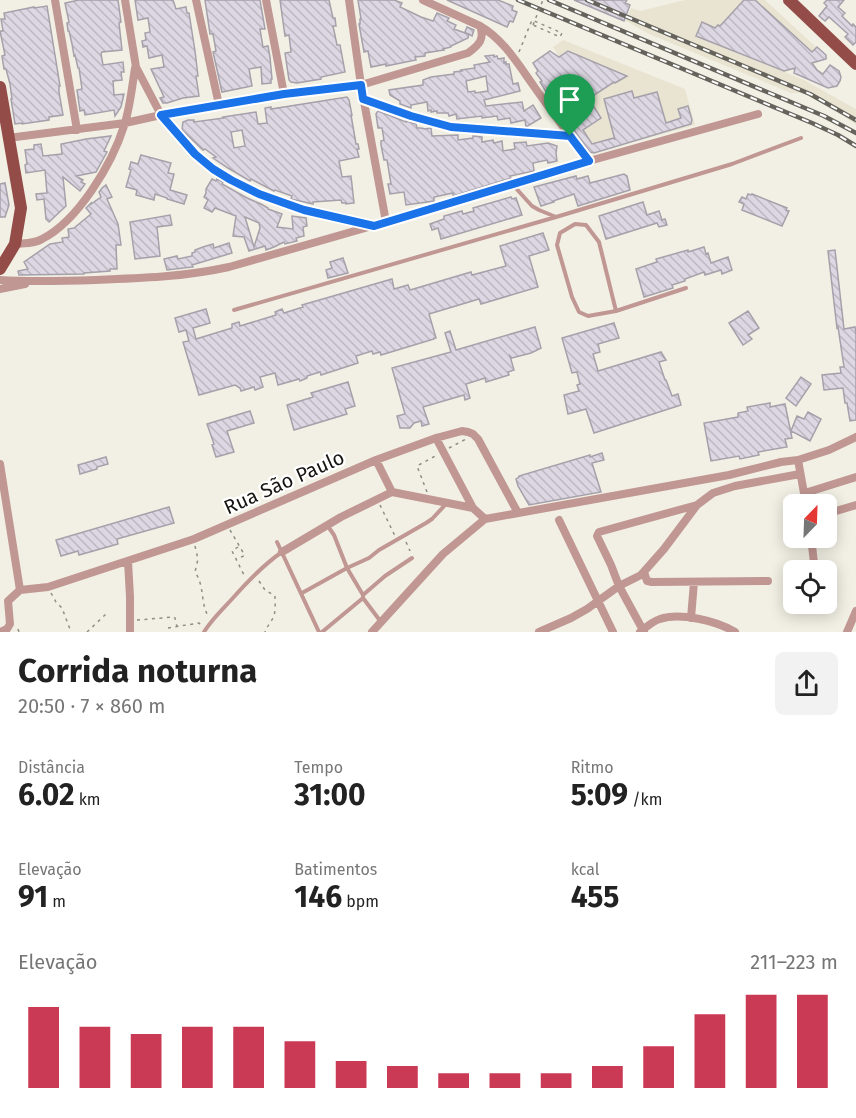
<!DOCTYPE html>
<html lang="pt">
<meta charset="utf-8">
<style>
:root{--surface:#fff;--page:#f2f2f2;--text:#222;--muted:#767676;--accent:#cb3a55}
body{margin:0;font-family:"Fira Sans",sans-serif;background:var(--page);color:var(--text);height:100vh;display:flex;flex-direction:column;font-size:22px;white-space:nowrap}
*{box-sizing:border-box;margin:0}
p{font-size:20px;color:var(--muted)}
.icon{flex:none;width:33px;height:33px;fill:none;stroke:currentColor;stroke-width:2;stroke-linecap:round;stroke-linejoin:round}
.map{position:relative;height:632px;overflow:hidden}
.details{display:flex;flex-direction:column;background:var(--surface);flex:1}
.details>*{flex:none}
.needle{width:39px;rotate:23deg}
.fabs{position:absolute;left:783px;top:494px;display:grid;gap:12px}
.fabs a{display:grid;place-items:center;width:54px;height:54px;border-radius:9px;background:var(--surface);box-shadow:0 3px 15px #0003;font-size:30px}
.pin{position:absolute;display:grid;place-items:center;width:51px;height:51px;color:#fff;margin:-62px -26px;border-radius:50% 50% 50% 0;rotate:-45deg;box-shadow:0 0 6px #0007}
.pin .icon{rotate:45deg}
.round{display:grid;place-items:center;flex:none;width:63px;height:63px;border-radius:9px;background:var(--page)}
.headline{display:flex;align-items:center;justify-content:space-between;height:102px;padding:0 18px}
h1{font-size:33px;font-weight:700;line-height:45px}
.metrics{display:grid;grid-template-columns:repeat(3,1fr);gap:9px;height:102px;padding:6px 18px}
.metrics div{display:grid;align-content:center}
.metrics b{font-size:30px;font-weight:700}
.metrics small{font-size:16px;font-weight:400}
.metrics p{font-size:16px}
.chart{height:168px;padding:12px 18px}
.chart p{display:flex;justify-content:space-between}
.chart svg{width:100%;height:108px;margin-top:6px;stroke:var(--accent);stroke-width:6}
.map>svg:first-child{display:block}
.built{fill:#e8e4d1}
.building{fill:url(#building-back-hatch);stroke:#a5a0aa;stroke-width:1.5;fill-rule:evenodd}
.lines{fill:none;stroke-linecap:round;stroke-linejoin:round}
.path{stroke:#8f8d85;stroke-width:1.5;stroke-dasharray:3 4.5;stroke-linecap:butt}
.service{stroke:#c19793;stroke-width:4}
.minor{stroke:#c19793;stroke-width:8}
.primary{stroke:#934c47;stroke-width:12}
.rail-casing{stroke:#65635c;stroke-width:4.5}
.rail{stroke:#fff;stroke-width:2;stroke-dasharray:7;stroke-linecap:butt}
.path-bridge{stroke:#8f8d85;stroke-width:1.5;stroke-dasharray:3 4.5;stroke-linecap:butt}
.route-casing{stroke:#fff;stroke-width:12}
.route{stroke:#1a73e8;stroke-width:8}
.labels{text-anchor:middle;stroke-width:4.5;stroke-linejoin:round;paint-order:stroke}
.street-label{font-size:20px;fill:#151410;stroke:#fff}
</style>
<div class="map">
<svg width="856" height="632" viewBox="0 0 856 632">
<defs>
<pattern id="building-back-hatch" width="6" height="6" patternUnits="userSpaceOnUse" patternTransform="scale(1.5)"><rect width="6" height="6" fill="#dcd7e2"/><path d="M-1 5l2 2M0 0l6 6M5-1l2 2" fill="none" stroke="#bcb8c1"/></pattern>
</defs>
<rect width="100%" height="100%" fill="#f2f0e4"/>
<path class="built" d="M685,0H765L828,58L785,72L804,80L856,109V125L837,111L803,93H791L649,34L626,21L631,8L640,11Z
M563,40L685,89L695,125L590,154L565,117L589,101L553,47Z"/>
<path class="building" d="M79,0H118L121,22L119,23L122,50L102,52L101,54L103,65L123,62L124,72H121L122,80L113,81L114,95L124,94L121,107L115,116L114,110L85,115L84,110L80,111L77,90L82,89L79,68H78L75,55L74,56L72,44L69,31H68L67,23L69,22L65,3Z
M135,0H173L176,9L186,7L187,13H189L195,51L198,76H196L199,96L183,98L167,103H163L160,98L164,97L151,69L164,67L162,55L149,58L147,46L143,47L142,41L146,40L145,33L150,32L148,18L138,20Z
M205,0H260L265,29H260L263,47L268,46L270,57L272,79H271V83L262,84L261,67L249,69L252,86L222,92L213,52L216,51L213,34H210Z
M280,0H329L333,18H335L336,26H333L337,45H340L345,72L321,77V79L297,83L291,82L289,80L285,53L291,52L289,35L285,36Z
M358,0H394L402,3L400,7L421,17L433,21L437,13L449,18L447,21L456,25L454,29L468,34L465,32L467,27L474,30L472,36L469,34L468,38L451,46V47L443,49L444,50L425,53V56L415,57L416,60L386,66V64L371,67L368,51L364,52L359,24H360V19H361Z
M447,0H498L513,6L512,10L517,12L513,22L510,21L507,27Z
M574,0H627L625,3L630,5L624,21Z
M744,0H755L812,52L817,47L826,55V59L812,63L817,70L823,74L830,65L839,71L841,77L840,81L837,86L828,88L794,73L795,68L784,71L696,36L702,22L715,28L718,25L720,26Z
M827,0H844L838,7L845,13L842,16L852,26L853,24L856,27V42L853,45L845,37L848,34L829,17L825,21L819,16L827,6L824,3Z
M47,6L60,86H59V92L63,115L49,117V120L22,124V123L15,124L11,99H12L10,84L6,69H4L2,56L5,55L0,31H3L1,19H5L4,13L34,7V8Z
M550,51L559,57L568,51L627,76L615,83L614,82L579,105L574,97L571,99L569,97L555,106L540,82L542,81L536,73L538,71L533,63Z
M494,55V57L497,56L498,59L504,58V63L506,62V64H509L513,84L518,83L520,91L484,100L486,106L522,102L524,111L533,105L541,118L526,127L525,120L511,123L510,118L498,120L497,116L482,118V116L457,119L456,114L449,116L448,113H437V111L431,112V110L428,111L427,102L411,105V108L400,104V101L390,95L389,90L423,85V80L431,77L454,74V72L462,71L461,70L475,68L474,65L490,62L485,56ZM486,76L488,91L475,93V91L468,92L466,81Z
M632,91L634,98L657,92L666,123L681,118L678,109L688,106L692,120L691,124L594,153L590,152L566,119L581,109L579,106L591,102L601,118L583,130L592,144L614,138L615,140L604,99Z
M347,97L349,100L352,115H351L356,144H358L359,149H357L359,157L339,161L342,177L351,176L354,203H353L346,204V203H342L341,200L313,202V204L291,199L292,196L275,190L274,191L251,179L250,181L228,168L213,158L216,157L205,149L203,150L182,130L183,122L188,120H194V122L224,118L223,117L256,112L258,124L267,123L265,108L271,107V109ZM242,130L245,146L234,148L231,132Z
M378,111L406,122V121L416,124L417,128H421L425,129L431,128L432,136L458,135V140L473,138V136L482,137V142L493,140L494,143L502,141L503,151L515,149L514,143L526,142L527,146L548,143L557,146L556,153L557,161L548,163L547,160L533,163L534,171L510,176L511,178L453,196V193L434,197V201L406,205L404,192L390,194L388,184H391L387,160H384L381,145V141L384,140L382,128H378L376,114Z
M111,136L104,151L107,152L96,172L76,176L83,180L81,182L85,184L80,191L63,177L66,206L49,222L46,219L44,199L37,200L36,194L47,193L45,170L26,173L25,165L27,164L25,150L34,149V145L41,144L43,156L62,154L61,144L86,139Z
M141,155L171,163L168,173L174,174L170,190L187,195L184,204L167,199V198L155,194L154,200L136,195L137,190L126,187L131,170L129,169L131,162L138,164Z
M624,174L627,176L630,190L578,206L574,194L553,201L554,202L541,206L534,187L576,176L577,179L588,176L590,183Z
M212,179L216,181L217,179L223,182L222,184L247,198L261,204L268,208V209L282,214L277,227L293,229L292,216L306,218L307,226L303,227L304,236L296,238L297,241L285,244L284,242L274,247L266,250L265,246L249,251L244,237L233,236L236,216L215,208L212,212L204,208L208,200L204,197L206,193V189ZM245,217L259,223L260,228L254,247Z
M5,183L9,205L5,217H0V184Z
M106,185L112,197L107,199L118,224L121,245H116L117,269H110V271L84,273V274L19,275L18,271L28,269L24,262L50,244L63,242L62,238L69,237L68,229L74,228L91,214L86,208L91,203V204L101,197L99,192L102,188Z
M748,194L751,195L752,194L787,208L786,210L789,211L782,226L742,210L744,204L739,202L742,197L746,199Z
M511,197L512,199L516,198L522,215L441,239L438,228L432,230L430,224L444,219V216L462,211L463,214L474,211L473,208Z
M643,202L647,215L659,211L662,220L665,219L667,225L659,227L657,223L606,239L599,216Z
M170,215L172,225L157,227L160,256L135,259L130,222Z
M543,233L549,250L529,256L538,287L481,304L479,299L429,314L436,338H434V339L381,355L380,352L373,354L372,351L356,356L358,363L321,375L320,372L307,376V378L300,381L299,379L278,385L275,373L260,377L263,387L255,390L254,387L241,391L240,388L235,385L199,395L183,342L189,341L186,330L179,332L175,318L206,309L210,323L193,328L196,339L232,328V324L239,322L240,326L276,315L275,312L282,309L284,313L303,307L302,305L392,279L394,289L408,285L410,290L471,272L472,275L506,266L500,246Z
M229,243L232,253L192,265L193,267L167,270L164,259L177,256L178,259L192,256V253L195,252V250L203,247L213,244L214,248Z
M704,247L706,254L708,253L711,263L728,257L732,270L722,274L721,270L705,275L704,272L685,279V281L672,285L673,288L644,297L636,269L657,262L656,259L688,250V252Z
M835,250L844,329L855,327L856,335V420L850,421L847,403H845L843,388L824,390L822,375L841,373L840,367H844L838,327L837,328L828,251Z
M343,258L348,273L328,278L326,270L332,268L330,262Z
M748,311L759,328L748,335L752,339L743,345L729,323Z
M614,323L619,338L598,344L600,352L593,354L598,371L661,352L666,360L659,362L665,380H666L672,396L678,394L681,405L594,433L586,409L568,414L564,395L579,391L577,385L580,384L577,372L572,373L562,338Z
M535,327L541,348L531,353L512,358L510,356L514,370L508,372L509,375L486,382L485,378L466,384L470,398L465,400L464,395L423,407L429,424L422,426L421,421L414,423L410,428H400L397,416L405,414L392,368L451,352L445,333L450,331L456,350Z
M801,377L811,384L796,406L786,398Z
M348,382L355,406L345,409L347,414L294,430L287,405L313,397L311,393Z
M770,403V407L785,404L792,438L785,439L787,447L758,452L759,455L740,459L739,456L711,461L704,423L738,417V413L748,411L747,407Z
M250,411L254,423L227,431L234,452L216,457L212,445L214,444L207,424Z
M808,412L821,419L810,441L791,431L797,416L804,419Z
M602,453L604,460L592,463L601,492L529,505L518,486L516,479L519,477V476L590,455V457Z
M106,457L108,464L97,467V469L80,474L78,465Z
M169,507L174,523L117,539L118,544L79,555L78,551L61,556L56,540Z"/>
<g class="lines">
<path class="path" d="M519,52L532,20L562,33L560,37L533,25
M449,448L466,439
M427,492L417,466L437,455
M380,505L395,536
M230,530L244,554V556L236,559
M406,542L410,551
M195,546L198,559L195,572C205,587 200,601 208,616
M238,547L232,551L244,575
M259,581L265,590L275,596C275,603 276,612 273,618C270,624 267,626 265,632
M51,593L56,602L62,608L71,632
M137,620L174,617L175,618L177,627
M168,628L199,623L201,625
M18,629L19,632
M87,632L107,613"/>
<path class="service" d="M513,185L532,206L539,210L556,217L732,164L801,138
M234,310L556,217
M616,311L599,242L586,225L575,224L560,233L557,245L572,297L579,312L588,316L616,311L686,288
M327,525L334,535L347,568L363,595V598L381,622
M277,542L319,632
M302,593L347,568L369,558L379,550L426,523L432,519L446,504
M363,595L385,576L412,558
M204,632C212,619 222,610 232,599C247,582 263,565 282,552
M322,632L363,598"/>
<path class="minor" d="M55,0L77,130
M125,0L136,67L161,115L195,154L213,169L231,180L259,194L304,210L373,225
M196,0L219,105
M266,0L284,94
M349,0L361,85L386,222
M423,0L480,26C503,39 518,64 533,85C551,111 570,136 589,161
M363,99L411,116L451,127L570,136
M8,138L125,123L161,115L219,105L284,94L361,85L468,53C479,45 485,39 480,26
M15,244C24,243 34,244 42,239C78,221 112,164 124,126C130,108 132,87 135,68
M0,280C32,282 64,281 96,280C143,278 183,277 229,267L386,222L589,161L758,114
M0,289L25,284
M436,438L473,508
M376,460L392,492L473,508L485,519
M798,460L806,504
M0,464L20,590
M805,493L856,477
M826,514L856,505
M559,520L613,632
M811,537L814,563
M282,552L341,517L392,492
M128,561L130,597V632
M644,572L647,581L652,582L768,581
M20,590L48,587L194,539L376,460L436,438L462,431L468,432L473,434L478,439L518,513
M691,618L694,582
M0,632L7,629L10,624L8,601L20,590
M372,632L443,554L485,519L729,475L781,462L798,460L829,450L856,437
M539,632L571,618L587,609L619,586L641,575L664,549L697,505L713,493L735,486L800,474
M640,632C646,627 653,621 660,619C680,612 717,621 735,632
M644,632L619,586L611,565L597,536L599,532L697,505
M847,632L856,611"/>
<path class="primary" d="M789,0L856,64
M0,87L21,208L15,244L0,269"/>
<defs>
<path id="rail" d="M518,0L812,123L838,135L856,146
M549,0L824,116L856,133
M587,0L810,94L856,120"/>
</defs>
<use href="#rail" class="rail-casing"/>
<use href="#rail" class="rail"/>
<path class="path-bridge" d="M533,25L543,0"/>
</g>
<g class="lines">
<defs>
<path id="route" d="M361,85L363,99L411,116L451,127L570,136L589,161L374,226L304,210L259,194L231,180L213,169L195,154L161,115L284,94Z"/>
</defs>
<use href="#route" class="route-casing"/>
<use href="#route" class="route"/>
</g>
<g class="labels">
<g class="street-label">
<text transform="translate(284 482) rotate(-24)" y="7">Rua São Paulo</text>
</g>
</g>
</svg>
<div class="fabs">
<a><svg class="needle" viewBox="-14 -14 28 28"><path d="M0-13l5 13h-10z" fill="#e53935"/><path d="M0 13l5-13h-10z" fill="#767676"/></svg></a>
<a><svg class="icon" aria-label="locate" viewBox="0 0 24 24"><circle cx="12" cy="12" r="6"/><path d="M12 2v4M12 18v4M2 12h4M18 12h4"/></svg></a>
</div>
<div class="pin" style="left:570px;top:136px;background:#1e9e55"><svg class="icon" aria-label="arrive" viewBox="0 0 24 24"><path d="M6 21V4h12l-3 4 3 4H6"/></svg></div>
</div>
<section class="details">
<div class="headline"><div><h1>Corrida noturna</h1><p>20:50 · 7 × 860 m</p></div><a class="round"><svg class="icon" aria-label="share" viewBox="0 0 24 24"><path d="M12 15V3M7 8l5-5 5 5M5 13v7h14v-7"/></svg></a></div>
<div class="metrics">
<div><p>Distância</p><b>6.02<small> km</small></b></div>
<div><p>Tempo</p><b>31:00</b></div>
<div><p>Ritmo</p><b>5:09<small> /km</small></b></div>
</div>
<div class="metrics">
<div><p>Elevação</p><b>91<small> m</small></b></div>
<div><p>Batimentos</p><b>146<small> bpm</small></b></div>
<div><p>kcal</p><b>455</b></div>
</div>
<div class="chart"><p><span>Elevação</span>211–223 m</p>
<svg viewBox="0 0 160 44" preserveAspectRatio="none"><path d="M5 44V11M15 44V19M25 44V22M35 44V19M45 44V19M55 44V25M65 44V33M75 44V35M85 44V38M95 44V38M105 44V38M115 44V35M125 44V27M135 44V14M145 44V6M155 44V6"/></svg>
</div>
</section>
